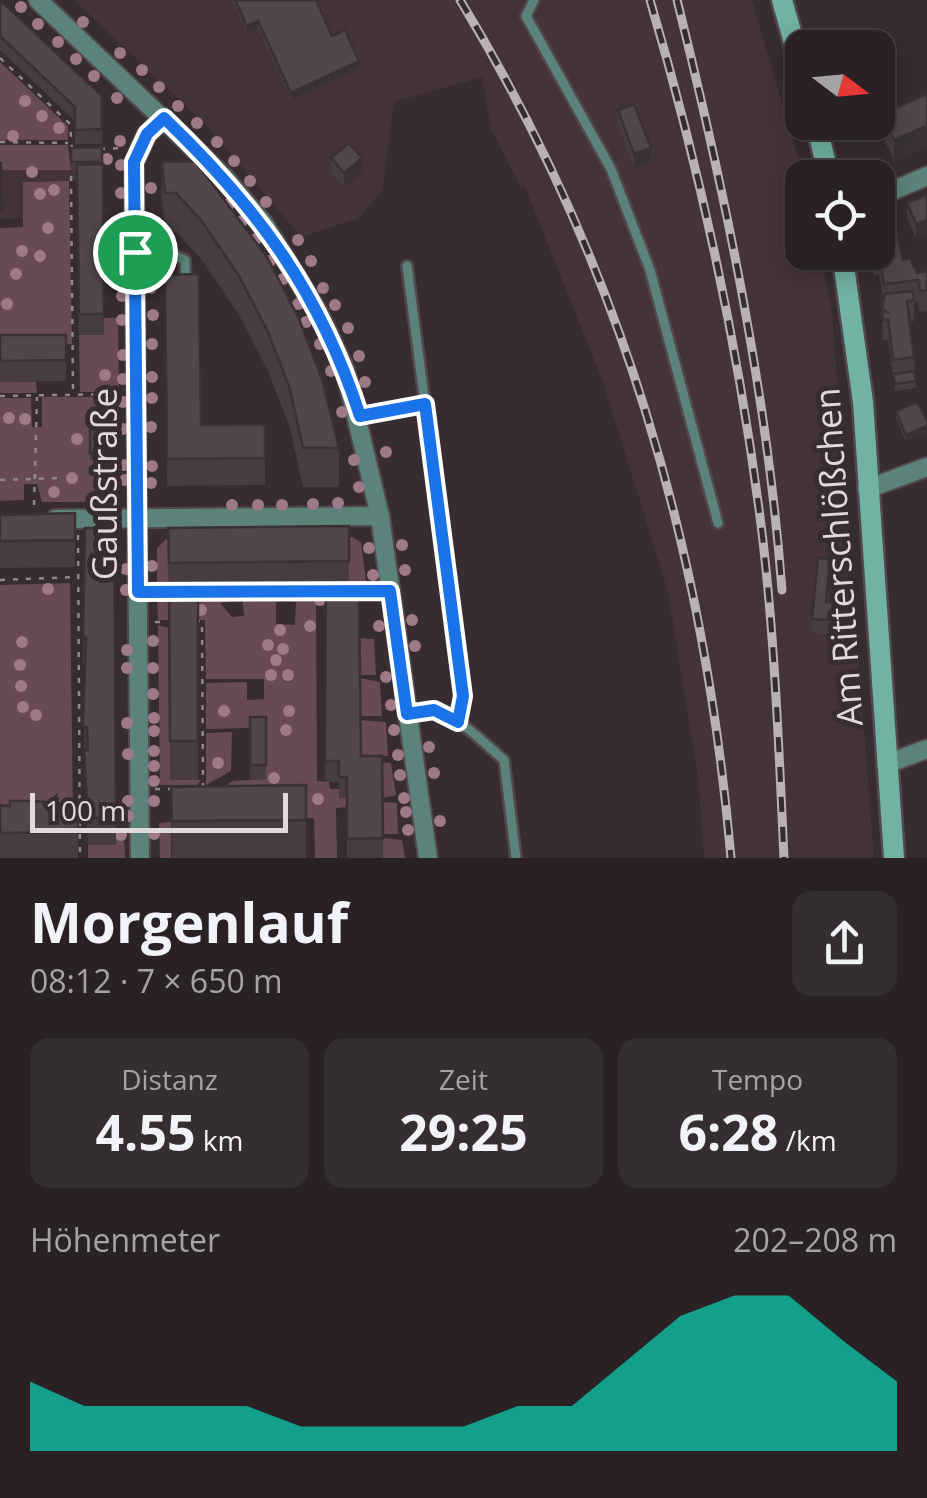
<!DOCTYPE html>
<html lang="de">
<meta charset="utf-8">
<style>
:root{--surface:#292124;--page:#352e31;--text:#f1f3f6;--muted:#a5a3a6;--line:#453e41;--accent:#0bd5b5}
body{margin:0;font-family:"Open Sans",sans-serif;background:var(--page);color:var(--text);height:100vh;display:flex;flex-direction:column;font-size:38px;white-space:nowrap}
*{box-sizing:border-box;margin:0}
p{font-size:32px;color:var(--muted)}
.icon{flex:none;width:55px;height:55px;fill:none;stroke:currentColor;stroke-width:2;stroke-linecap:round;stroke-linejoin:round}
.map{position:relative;height:858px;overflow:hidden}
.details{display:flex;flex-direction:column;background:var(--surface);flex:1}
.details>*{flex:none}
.needle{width:65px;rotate:106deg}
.fabs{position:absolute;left:785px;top:30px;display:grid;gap:20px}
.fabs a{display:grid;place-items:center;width:110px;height:110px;border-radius:20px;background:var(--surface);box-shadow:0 5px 25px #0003,0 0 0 2px var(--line);font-size:50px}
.scale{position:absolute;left:30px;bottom:25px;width:258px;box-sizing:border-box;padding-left:10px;border:5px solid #e1dadc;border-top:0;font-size:28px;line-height:35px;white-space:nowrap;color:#e1dadc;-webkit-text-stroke:8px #372c30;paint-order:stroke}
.pin{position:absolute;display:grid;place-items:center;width:85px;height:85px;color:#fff;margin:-42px;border:5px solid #fff;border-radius:50%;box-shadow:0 2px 10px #0007}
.round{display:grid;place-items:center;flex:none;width:105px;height:105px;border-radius:20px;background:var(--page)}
.overview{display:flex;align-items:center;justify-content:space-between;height:170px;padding:0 30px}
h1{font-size:55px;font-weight:700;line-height:75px}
.metrics{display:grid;grid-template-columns:repeat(3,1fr);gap:15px;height:170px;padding:10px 30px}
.metrics div{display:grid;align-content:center;border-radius:20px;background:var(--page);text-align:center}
.metrics b{font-size:50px;font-weight:700}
.metrics small{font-size:28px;font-weight:400}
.metrics p{font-size:28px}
.chart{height:280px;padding:20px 30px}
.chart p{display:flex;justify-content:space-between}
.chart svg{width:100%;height:180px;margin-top:10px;fill:var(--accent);opacity:.7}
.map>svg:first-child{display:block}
.built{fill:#45333a}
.green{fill:#674a56}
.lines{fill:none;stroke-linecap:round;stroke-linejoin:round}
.service-casing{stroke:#52484c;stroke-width:14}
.minor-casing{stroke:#52484c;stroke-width:22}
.secondary-casing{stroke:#52484c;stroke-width:25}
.path{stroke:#91888b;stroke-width:2.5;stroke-dasharray:5 8;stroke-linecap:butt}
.service{stroke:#5b8379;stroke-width:9}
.minor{stroke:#5b8379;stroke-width:18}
.secondary{stroke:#71b2a2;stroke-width:20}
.rail-casing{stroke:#b9b1b3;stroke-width:9}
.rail{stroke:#372c30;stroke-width:5;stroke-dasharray:15;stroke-linecap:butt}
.tree{fill:#9e7988}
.wall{fill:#473c40}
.shaded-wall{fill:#393134}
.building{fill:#52464a;stroke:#393134;stroke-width:2.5}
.route-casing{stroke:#fff;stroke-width:20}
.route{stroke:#1a73e8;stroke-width:12}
.labels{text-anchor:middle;stroke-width:10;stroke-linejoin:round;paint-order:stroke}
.street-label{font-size:35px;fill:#e1dadc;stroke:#372c30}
</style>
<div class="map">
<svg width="927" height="858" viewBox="0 0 927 858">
<rect width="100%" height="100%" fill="#372c30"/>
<path class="built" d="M74,0H752L804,177L802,252L820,253L832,313L874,858H704L698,776L668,592L603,382L525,187L521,188L491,129L482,77L394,102L382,192L357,219L301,237L210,129Z
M102,154L103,180L23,182V218H0V170H70L71,155Z"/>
<path class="green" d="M0,62L68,126V140H0Z
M0,145H68L71,170H0Z
M69,181L72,344L0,348V228L23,227V182Z
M104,318H118L119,392H80L79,335H104Z
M0,382H36L37,393H0Z
M42,397H119V429H105L106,461L119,462V493L109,502H42L37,484H24V500L0,501V398H31L32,427H42Z
M329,537H352L361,542L367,589H349V547Z
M185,538L168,549L169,590H157V548L166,539Z
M70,583L73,817L0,818V585Z
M287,593H366L367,598L316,599L317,781L329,782L330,789H339L340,798H347V807L336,808L337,858H315L314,818H218L216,791L233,781L266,779L249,728L206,729V683L247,682V700L264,699V679H206L205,620H158L157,595L236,594L237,601L220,603L232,617L244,616L242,594H282L283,601L276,602V624L295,625L296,602L286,601Z
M158,625L169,628L170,779L201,780L197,785H160Z
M359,638L374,639L376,675H360Z
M360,678L380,682L382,716H360Z
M360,720L386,722L388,756H360Z
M232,732L231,771L206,785V733Z
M360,761L391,763L396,795L383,798Z
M383,802L397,803L398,834H383Z
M171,822V858H160L159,823Z
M116,832L124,833L125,858H88V845Z
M383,838L402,840L405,858H383Z"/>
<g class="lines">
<defs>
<path id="service" d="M534,0L526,16L611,169L650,270L718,523
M135,252H167L185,260L186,286
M407,266L463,696L458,722
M359,416L425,404
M407,714C453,706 471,732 504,760L516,858"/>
<path id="minor" d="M38,0L224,177L264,224L319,314L345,370L380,516L428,858
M878,197L927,176
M867,489L927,467
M55,519L380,516
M886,764L927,749
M140,858L134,163L147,134L163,119"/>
<path id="secondary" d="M782,0L802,71
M816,122L829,178
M842,252L863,402L894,858"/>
</defs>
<use href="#service" class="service-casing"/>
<use href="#minor" class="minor-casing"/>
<use href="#secondary" class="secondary-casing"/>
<path class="path" d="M0,58L70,124L72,149
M0,142L68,143
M100,149L122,148
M71,176L73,395
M0,396L118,394
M0,480L60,478
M34,505L37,397
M78,535L80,858
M0,580L78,577
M197,592L374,591
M195,621H202L203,786
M155,622H172
M155,789H172"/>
<use href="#service" class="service"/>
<use href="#minor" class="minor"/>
<use href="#secondary" class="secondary"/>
<defs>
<path id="rail" d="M460,0C622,267 704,549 731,858
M650,0C702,177 741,357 763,541C775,646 779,752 784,858
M677,0C725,193 767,391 782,590"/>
</defs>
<use href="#rail" class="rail-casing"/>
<use href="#rail" class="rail"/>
</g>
<g class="tree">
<circle cx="21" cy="7" r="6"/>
<circle cx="83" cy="22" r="6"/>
<circle cx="38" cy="24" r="6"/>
<circle cx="58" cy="42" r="6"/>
<circle cx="120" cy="53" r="6"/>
<circle cx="76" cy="59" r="6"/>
<circle cx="142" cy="70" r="6"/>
<circle cx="94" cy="76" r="6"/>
<circle cx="159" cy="87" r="6"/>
<circle cx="117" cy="98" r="6"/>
<circle cx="25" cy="101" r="6"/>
<circle cx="178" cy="106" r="6"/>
<circle cx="42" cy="116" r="6"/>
<circle cx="197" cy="123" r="6"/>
<circle cx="59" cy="128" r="6"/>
<circle cx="13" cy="136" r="6"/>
<circle cx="120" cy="141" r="6"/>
<circle cx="217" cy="142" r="6"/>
<circle cx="107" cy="159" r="6"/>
<circle cx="234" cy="161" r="6"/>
<circle cx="121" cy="165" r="6"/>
<circle cx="32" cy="172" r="6"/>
<circle cx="250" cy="181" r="6"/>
<circle cx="151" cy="188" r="6"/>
<circle cx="54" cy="190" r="6"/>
<circle cx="121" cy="193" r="6"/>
<circle cx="40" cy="194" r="6"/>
<circle cx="266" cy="202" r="6"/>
<circle cx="229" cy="204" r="6"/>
<circle cx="151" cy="219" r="6"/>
<circle cx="242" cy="221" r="6"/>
<circle cx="121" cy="226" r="6"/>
<circle cx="48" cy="228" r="6"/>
<circle cx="256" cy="239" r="6"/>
<circle cx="298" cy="240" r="6"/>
<circle cx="121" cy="249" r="6"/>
<circle cx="22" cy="251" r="6"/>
<circle cx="40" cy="256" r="6"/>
<circle cx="270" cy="261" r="6"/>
<circle cx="311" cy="261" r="6"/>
<circle cx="121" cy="268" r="6"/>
<circle cx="152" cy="268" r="6"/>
<circle cx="16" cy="274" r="6"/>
<circle cx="283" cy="279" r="6"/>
<circle cx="151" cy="288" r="6"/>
<circle cx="323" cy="288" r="6"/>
<circle cx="122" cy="296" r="6"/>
<circle cx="7" cy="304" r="6"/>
<circle cx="298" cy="304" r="6"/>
<circle cx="335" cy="305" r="6"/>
<circle cx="153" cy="315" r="6"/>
<circle cx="122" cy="320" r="6"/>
<circle cx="306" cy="322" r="6"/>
<circle cx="348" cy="328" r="6"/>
<circle cx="152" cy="344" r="6"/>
<circle cx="320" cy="344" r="6"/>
<circle cx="123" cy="355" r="6"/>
<circle cx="359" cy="356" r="6"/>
<circle cx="331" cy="371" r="6"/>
<circle cx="105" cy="375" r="6"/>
<circle cx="152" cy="377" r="6"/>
<circle cx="123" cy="379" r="6"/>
<circle cx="365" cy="382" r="6"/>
<circle cx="152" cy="398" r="6"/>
<circle cx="123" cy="402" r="6"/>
<circle cx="342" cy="412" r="6"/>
<circle cx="9" cy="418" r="6"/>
<circle cx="25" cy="419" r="6"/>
<circle cx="151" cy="427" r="6"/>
<circle cx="123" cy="429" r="6"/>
<circle cx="77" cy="439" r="6"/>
<circle cx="386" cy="452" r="6"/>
<circle cx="354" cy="460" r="6"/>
<circle cx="124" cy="465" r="6"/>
<circle cx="152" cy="466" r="6"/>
<circle cx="72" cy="478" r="6"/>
<circle cx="125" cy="480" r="6"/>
<circle cx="151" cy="483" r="6"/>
<circle cx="359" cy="487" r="6"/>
<circle cx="54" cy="492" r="6"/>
<circle cx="338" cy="503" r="6"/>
<circle cx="313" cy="504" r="6"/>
<circle cx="232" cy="505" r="6"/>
<circle cx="258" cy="505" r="6"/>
<circle cx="282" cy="505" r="6"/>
<circle cx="402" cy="545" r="6"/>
<circle cx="369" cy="548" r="6"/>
<circle cx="152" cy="566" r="6"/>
<circle cx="126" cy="569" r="6"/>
<circle cx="405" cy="570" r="6"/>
<circle cx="373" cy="575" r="6"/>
<circle cx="151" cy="588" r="6"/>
<circle cx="48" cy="589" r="6"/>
<circle cx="126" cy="590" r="6"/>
<circle cx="320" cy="600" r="6"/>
<circle cx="201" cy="610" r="6"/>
<circle cx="412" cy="620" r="6"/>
<circle cx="310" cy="626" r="6"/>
<circle cx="379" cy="626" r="6"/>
<circle cx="280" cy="630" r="6"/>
<circle cx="153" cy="641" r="6"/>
<circle cx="22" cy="642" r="6"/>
<circle cx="268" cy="645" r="6"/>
<circle cx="415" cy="646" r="6"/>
<circle cx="283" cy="649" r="6"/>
<circle cx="127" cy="650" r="6"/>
<circle cx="276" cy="660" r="6"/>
<circle cx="20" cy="665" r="6"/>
<circle cx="127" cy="668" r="6"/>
<circle cx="153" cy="668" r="6"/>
<circle cx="271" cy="675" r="6"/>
<circle cx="288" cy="675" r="6"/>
<circle cx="386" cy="677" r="6"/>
<circle cx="21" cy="686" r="6"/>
<circle cx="153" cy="694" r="6"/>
<circle cx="391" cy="705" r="6"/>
<circle cx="23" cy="707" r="6"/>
<circle cx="224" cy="711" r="6"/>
<circle cx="289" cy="711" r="6"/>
<circle cx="36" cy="715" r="6"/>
<circle cx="154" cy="718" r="6"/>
<circle cx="127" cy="723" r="6"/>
<circle cx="286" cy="730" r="6"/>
<circle cx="394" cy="730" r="6"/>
<circle cx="154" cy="731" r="6"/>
<circle cx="429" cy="747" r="6"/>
<circle cx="154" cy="751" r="6"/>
<circle cx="128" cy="754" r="6"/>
<circle cx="398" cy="755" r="6"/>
<circle cx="218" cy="763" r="6"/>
<circle cx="154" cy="766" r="6"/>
<circle cx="434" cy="773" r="6"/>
<circle cx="400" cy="775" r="6"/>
<circle cx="274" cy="778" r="6"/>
<circle cx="154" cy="781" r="6"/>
<circle cx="404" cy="798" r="6"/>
<circle cx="318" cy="799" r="6"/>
<circle cx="128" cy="801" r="6"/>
<circle cx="154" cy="801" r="6"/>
<circle cx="406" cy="812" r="6"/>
<circle cx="128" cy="816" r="6"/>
<circle cx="440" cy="821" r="6"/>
<circle cx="408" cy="830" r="6"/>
<circle cx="154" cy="834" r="6"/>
<circle cx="121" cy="835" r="6"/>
</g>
<path class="wall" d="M0,0L102,96V144H75V121L0,50Z
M232,0H316L332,36L359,68L291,100L258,28L247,33Z
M927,94V147L894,161L882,135V114Z
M618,110L651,162L634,168L618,124Z
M102,147L104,335H79L77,170H71V148Z
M331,158L362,172L344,187L331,173Z
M195,161L339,448V487H303L290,428L268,371L239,315L201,259L176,232H165L162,201V162Z
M927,195L916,238L907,217V203Z
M873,252L903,260L917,273L927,271V311L920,312L918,301L914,302V321L910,322L914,357L916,388L895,391L888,340L883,341L882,309L884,302L879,274L874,275Z
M165,275L201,425L265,424V485L167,486Z
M0,335H66V381L0,382Z
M896,411L927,420V433L906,442L896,418Z
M90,421H105L106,460H90Z
M75,513V567L0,568V515Z
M349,526V582L169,584L168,528Z
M114,528L116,845H88L84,778L85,666H83V639Z
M830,573L827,603L833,617L831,635L812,633V619Z
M169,589H198V780H170Z
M326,592L361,756H382L383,858H347V798H339V782H325Z
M250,717H266V779H250Z
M306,785V858H172L171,787Z
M0,805H78V858H0Z"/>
<path class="shaded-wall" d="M258,21V28L247,33V26Z
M359,61V68L291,100V93Z
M927,126V147L894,161V140Z
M651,148V162L634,168V154Z
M362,158V172L344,187V173Z
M927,220V234L916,238V224Z
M927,426V433L906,442V435Z"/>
<path class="building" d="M0,0L102,96V129L75,130V107L0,36Z
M235,0H316L332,36L345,30L359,61L291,93L258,21L247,26Z
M927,94V126L894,140L882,114Z
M634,104L651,148L634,154L618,110Z
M349,143L362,158L344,173L331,158Z
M102,147V162H71V148Z
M195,161L267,257L299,319L322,379L339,448H303L290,389L268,332L239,276L201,220L176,193H165L162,162Z
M0,163H1L2,211H0Z
M103,164L104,314H79L77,165Z
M927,195V220L916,224L907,203Z
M892,210L903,260L910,258L917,273L927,271V290L920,291L918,280L884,284L879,253L874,254V252H878V213Z
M199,274L201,425L265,424V458L167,459L165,275Z
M913,291L914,300L907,301L914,357L893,360L888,319L883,320L882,312H887L882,309L885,294Z
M0,335H66V360L0,361Z
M914,371L916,381L895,384L893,374Z
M917,402L927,420V426L906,435L896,411Z
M90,421H105L106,453H90Z
M75,513V540L0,541V515Z
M349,526V561L169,563L168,528Z
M85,528H114L116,817L88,818L84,750H88L87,727H83L86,638L83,639Z
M818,558L830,559L826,602L833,603L831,620L812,619Z
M169,589H198V741H170Z
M326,592H359L361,756H382L383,838L347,839V777H339V761H325Z
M250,717H266V765H250Z
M306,785V820L172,821L171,787Z
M10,801H33L78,805V832L0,833V805L10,806Z"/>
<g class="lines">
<defs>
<path id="route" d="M164,118C257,207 320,292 360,416L425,404L463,696L458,722L434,710L407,714L390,591L138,592L134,162L147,134Z"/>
</defs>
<use href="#route" class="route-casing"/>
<use href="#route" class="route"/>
</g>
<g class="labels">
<g class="street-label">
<text transform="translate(105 484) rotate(-90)" y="12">Gaußstraße</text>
<text transform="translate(839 557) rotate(-94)" y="12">Am Ritterschlößchen</text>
</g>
</g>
</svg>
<div class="fabs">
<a><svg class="needle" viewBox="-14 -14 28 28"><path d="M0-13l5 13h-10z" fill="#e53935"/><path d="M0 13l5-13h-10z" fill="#a5a3a6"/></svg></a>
<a><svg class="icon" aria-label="locate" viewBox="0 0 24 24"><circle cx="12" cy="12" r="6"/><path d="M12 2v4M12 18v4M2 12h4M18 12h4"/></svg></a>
</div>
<div class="scale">100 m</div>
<div class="pin" style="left:135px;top:252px;background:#1e9e55"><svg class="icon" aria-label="arrive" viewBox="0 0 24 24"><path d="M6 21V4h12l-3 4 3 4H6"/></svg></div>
</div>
<section class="details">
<div class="overview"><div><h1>Morgenlauf</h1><p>08:12 · 7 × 650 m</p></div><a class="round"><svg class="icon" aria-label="share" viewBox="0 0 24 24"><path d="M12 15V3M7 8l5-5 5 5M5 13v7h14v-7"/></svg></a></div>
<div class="metrics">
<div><p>Distanz</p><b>4.55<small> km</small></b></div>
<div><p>Zeit</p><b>29:25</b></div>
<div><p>Tempo</p><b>6:28<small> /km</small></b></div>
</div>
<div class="chart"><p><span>Höhenmeter</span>202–208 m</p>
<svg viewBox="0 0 160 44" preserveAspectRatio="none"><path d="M0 44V27L10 33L20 33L30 33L40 33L50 38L60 38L70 38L80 38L90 33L100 33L110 22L120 11L130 6L140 6L150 17L160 27V44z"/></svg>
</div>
</section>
